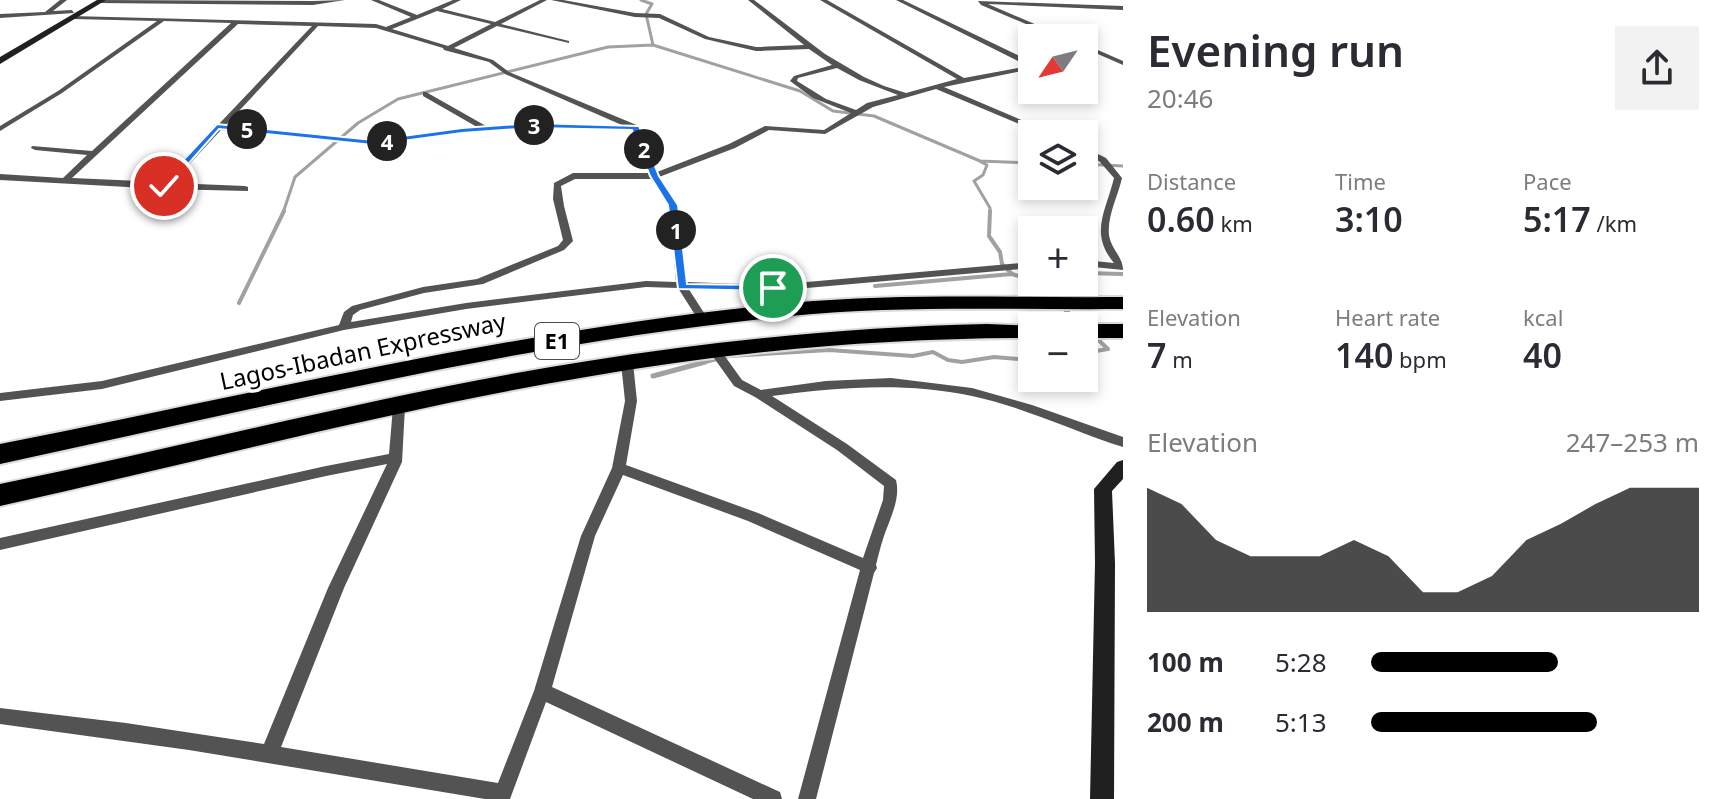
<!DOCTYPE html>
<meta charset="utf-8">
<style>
:root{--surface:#fff;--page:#f2f2f3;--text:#2b2b33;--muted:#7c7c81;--accent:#000}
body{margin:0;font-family:"Noto Sans",sans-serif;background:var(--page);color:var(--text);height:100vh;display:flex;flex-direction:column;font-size:30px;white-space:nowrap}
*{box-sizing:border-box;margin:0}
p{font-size:26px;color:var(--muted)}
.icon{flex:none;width:44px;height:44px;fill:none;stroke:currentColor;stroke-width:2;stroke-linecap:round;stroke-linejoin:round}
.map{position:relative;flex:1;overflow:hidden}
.sheet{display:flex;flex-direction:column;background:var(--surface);width:600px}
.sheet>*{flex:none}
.needle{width:52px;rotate:235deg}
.buttons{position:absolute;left:1018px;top:24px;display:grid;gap:16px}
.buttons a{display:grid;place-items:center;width:80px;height:80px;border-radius:0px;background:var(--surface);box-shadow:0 4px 12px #0003;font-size:40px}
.pin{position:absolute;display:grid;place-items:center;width:68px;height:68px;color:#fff;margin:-34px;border:4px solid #fff;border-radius:50%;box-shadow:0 2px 8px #0007}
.km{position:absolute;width:40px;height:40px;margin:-20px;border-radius:50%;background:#222;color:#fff;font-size:22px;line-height:40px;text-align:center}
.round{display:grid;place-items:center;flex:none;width:84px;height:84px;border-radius:0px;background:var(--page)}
.summary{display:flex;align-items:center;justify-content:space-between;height:136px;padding:0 24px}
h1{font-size:44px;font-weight:600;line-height:60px}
.figures{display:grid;grid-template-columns:repeat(3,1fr);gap:12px;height:136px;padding:8px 24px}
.figures div{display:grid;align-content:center}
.figures b{font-size:34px;font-weight:600}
.figures small{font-size:22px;font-weight:400}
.figures p{font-size:22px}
.chart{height:224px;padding:16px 24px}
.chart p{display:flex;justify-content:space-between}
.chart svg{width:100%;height:144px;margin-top:8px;fill:var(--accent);opacity:.7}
ul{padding:0 24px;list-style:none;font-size:26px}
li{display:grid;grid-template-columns:128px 96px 1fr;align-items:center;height:60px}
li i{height:20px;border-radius:10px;background:var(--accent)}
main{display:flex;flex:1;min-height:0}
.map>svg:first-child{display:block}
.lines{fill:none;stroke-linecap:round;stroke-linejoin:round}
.stream-far2{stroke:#a1a1a1;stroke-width:3}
.stream-far1{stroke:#a1a1a1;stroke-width:4}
.stream{stroke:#a1a1a1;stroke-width:5}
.highway-casing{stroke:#dbdbdb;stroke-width:4}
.street{fill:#535353;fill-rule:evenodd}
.secondary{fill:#202020;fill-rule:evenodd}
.highway{fill:#000;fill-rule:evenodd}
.route{fill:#1a73e8;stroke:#fff;stroke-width:2}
.labels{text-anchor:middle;stroke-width:7;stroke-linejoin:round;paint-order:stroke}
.shield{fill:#fff;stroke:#4c4c4c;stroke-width:2}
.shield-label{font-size:22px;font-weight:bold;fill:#000}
.street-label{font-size:24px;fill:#000;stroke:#fff}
</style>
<main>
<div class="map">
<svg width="1123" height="799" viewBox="0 0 1123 799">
<rect width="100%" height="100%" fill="#fff"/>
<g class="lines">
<path class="stream-far2" d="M641,0L652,4L646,14L653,45L800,91L833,111L874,116L980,161L1032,163
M981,162L987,165L983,175L974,181L990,208V213
M1084,164L1123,166
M283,213L295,177L358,123L398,99L608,47L653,45"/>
<path class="stream-far1" d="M990,211L989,236L1000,252L1002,264L1012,274L1032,280
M1084,273L1123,274
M1034,282L1083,326
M875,286L1012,274
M239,303L284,211
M1084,353L1108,349L1092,334
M697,364L729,356L829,350L913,356L933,352L948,360L962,362L994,357L1032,360"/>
<path class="stream" d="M653,376L705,362"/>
<defs>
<path id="highway" d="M1123,297V309C1013,310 900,305 790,316C524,342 262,408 0,464V444C262,392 524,328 791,303C901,293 1013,298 1123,297Z
M987,324L1039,326H1032V338C882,338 734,351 586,377C389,410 195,463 0,506V484C196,444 390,392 588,361C720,340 853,327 987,324Z
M1084,324H1123V338H1084V326H1077Z"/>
</defs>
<use href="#highway" class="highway-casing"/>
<path class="street" d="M60,0H67L53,11L72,10L74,13L0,18V14L45,12Z
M98,0L313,1L345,0L313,5L96,3Z
M371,0H379L417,15L453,0H461L442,9L495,22L540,0H547L501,24L569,41V43L497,26L454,48L493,60L509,72L639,126L657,172L729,144L765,126L824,130L851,113L813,98L790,81L794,76L832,65L809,49L756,51L705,39L659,18L635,17L551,0H563L635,13L660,14L709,37L756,47L804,45L748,0H754L825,54L864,77L884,86L906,93L957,79L820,0H827L964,78L1028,66L896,0H903L1032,62V69L944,87L1054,134H1043L936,89L873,107L825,134L769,130L735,148L659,177L677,205L687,282L773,285L1032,262V268L773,291L688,288L708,319L703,322L699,321L678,288L646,287L466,309L344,330L102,389L0,401V393L102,381L339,325L344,312L352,306L423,287L477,279L558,246L563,240L553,199L554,183L573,173H649L631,129L628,130L533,127L462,132L373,145L221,130L172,183L245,186L248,187V191L164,189L0,180V174L63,178L87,155L35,150L31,148L32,146L92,151L231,23L164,21L62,93L0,131V126L58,91L157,21L73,19L71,16L376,24L386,27L411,17ZM437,11L491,24L448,46L392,29ZM238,24L312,26L218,125H214V128L163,182L72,178ZM318,26L376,28L443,48L444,50L489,62L505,74L624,126L533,123L486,126L426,92H423V96L477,127L373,141L225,126ZM837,68L859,80L898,95L867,103L856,110L826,99L797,81L798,78ZM575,179H651L669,205L676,282L646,281L466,303L351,322L353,315L360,310L424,293L483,284L564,250L573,241L564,206L561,186Z
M978,1L1123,6V10L988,4L1067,38H1059L981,5Z
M1084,44L1123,61V65L1084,48Z
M1084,147L1106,158L1122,178C1118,196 1107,216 1109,235C1111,249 1123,257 1123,270L1084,266V260L1114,263C1089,233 1106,211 1114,178L1100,162L1084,152Z
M715,347L719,348L742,380L761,390L826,381L891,378L972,388L1032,405L1123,437V447C1073,431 1024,407 972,396C905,382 839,387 772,396L847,444L896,480C901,500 889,520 883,539C880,548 878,557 876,565L877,568L874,573L816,799H798L860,570L748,521L623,475L595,536L552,687L780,792L782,799H753L546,702L510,799H485L189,750L0,724V708L126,723L264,744L328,588L387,464L326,476L0,550V538L326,466L389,454L393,407L399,403L405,407L402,462L344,588L281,747L498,783L534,691L581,536L612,468L625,401L621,363L623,360L627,359L633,363L637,401L626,465L758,513L863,558L883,500L884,486L837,450L755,397L734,386L709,351Z"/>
<path class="secondary" d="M97,0H106L0,64V57Z
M1123,460V479L1112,491L1115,563L1114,799H1090L1095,563L1094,489L1117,462Z"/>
<use href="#highway" class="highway"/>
</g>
<path class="route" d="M533,123L639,126L659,176L678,205L687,284L773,285L779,288L773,291L678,289L668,205L650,176L632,130L533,128L462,133L373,145L219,129L167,188L159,186L217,124L373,140L462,128Z"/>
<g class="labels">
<rect class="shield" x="535" y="323" width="44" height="36" rx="6"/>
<g class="shield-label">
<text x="557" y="349">E1</text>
</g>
<g class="street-label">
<text transform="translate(363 352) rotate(-12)" y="8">Lagos-Ibadan Expressway</text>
</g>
</g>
</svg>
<div class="buttons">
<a><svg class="needle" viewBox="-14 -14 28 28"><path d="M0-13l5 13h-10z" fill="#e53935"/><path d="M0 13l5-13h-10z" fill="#7c7c81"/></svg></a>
<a><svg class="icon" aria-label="layers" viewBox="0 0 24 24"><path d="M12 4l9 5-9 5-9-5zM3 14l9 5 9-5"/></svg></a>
<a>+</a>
<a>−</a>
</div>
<div class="pin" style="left:773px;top:288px;background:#1e9e55"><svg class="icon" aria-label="arrive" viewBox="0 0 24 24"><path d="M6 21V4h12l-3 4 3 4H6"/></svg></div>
<div class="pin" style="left:164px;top:186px;background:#d93025"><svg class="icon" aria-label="check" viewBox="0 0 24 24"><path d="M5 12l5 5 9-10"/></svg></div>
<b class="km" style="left:676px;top:230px">1</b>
<b class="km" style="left:644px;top:149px">2</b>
<b class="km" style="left:534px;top:125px">3</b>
<b class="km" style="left:387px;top:141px">4</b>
<b class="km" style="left:247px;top:129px">5</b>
</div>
<section class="sheet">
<div class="summary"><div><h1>Evening run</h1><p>20:46</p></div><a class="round"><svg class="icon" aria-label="share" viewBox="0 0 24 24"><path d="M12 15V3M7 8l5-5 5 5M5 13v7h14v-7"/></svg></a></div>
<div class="figures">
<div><p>Distance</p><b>0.60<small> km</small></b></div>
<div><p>Time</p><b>3:10</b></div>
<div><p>Pace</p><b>5:17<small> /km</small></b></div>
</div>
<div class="figures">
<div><p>Elevation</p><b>7<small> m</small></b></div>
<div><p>Heart rate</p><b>140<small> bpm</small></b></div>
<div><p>kcal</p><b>40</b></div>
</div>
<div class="chart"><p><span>Elevation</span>247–253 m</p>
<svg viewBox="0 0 160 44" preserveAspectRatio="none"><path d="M0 44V6L10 11L20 22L30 27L40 27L50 27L60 22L70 27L80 38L90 38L100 33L110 22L120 17L130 11L140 6L150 6L160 6V44z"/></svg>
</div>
<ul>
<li><b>100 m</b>5:28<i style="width:57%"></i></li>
<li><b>200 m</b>5:13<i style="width:69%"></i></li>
</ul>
</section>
</main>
